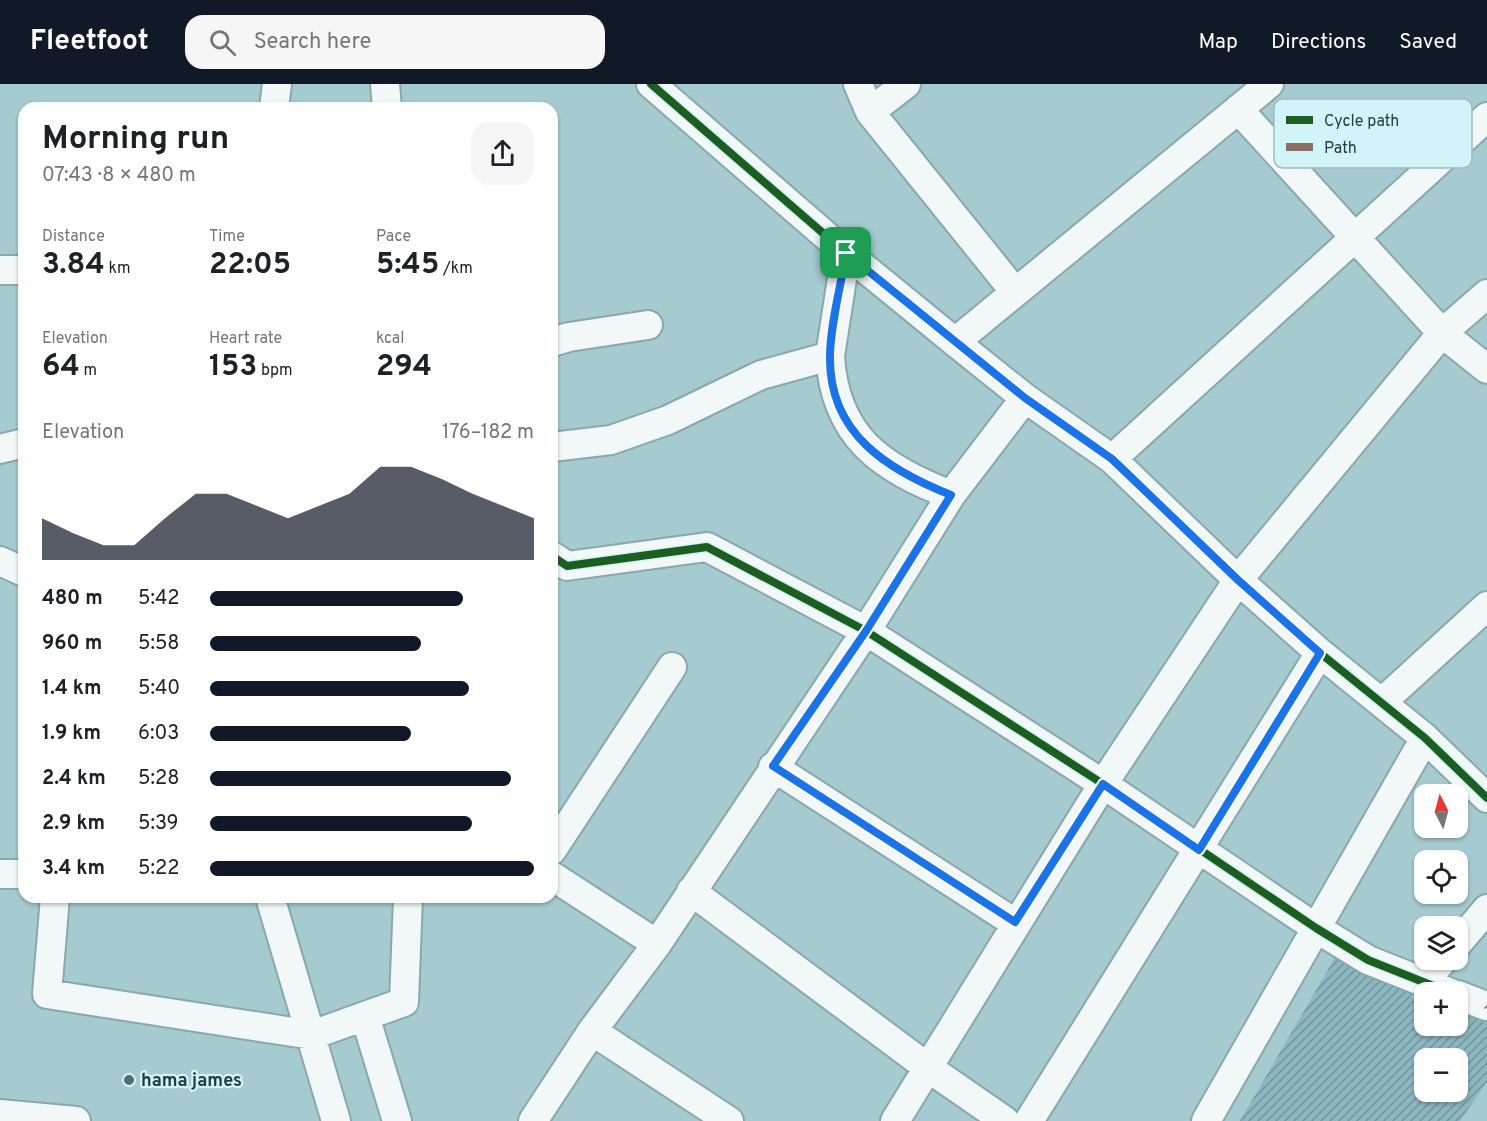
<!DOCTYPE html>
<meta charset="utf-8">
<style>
:root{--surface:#fff;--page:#f6f6f6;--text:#202124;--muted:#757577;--accent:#111827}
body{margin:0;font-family:Overpass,sans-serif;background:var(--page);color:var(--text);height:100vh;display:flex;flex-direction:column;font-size:22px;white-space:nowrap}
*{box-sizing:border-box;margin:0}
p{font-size:20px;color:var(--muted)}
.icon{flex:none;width:33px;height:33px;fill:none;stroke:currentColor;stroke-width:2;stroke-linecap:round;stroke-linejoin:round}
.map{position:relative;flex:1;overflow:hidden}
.drawer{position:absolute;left:18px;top:18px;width:540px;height:801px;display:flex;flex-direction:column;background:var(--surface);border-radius:18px;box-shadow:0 2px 4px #0004}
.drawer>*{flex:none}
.needle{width:39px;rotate:354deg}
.buttons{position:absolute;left:1414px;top:700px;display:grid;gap:12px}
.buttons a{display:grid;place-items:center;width:54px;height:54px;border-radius:12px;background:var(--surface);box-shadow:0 2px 4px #0004;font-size:30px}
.pin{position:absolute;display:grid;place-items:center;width:51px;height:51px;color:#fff;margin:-26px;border-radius:12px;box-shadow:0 3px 9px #0006}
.round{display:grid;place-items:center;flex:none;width:63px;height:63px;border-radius:18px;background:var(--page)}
.overview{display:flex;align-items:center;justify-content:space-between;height:102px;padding:0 24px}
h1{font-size:33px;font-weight:700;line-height:45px}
.metrics{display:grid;grid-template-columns:repeat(3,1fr);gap:9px;height:102px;padding:6px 24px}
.metrics div{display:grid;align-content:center}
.metrics b{font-size:30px;font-weight:700}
.metrics small{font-size:16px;font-weight:400}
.metrics p{font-size:16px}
.chart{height:168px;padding:12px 24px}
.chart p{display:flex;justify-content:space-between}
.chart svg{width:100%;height:108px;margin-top:6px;fill:var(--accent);opacity:.7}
ul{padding:0 24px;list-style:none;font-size:20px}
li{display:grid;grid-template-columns:96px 72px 1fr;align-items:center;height:45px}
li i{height:15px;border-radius:8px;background:var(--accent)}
header{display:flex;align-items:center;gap:36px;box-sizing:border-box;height:84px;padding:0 30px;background:var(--accent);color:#fff}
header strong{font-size:28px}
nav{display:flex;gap:33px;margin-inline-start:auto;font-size:21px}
.search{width:420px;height:54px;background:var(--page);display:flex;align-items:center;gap:15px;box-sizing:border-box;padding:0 21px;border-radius:18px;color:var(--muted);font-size:22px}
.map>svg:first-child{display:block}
.building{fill:url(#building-hatch);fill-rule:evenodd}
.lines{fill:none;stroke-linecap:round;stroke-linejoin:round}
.minor-casing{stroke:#89a8ab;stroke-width:32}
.minor{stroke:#f2f7f8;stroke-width:28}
.quiet{stroke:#8d6e63;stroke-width:6;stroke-dasharray:12 6;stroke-linecap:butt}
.cycleway-casing{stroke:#d1f4f8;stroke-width:11}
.cycleway{stroke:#1b5e20;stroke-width:8}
.route-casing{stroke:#fff;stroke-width:12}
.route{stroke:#1a73e8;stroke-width:8}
.poi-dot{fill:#4f6f73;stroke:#d1f4f8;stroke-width:2}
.labels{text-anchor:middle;stroke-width:4.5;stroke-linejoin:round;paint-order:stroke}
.poi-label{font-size:18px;font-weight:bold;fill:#203e41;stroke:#d1f4f8;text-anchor:start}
.key{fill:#d1f4f8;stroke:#9cbdc1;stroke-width:1.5}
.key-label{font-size:16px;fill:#203e41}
</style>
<header>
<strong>Fleetfoot</strong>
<div class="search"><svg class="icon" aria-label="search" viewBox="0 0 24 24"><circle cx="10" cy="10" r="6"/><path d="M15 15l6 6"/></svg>Search here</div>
<nav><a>Map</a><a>Directions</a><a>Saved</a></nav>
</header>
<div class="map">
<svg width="1487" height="1037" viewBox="0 0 1487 1037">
<defs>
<pattern id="building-hatch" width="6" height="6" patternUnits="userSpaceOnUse" patternTransform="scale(1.5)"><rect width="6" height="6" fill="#8cb6c0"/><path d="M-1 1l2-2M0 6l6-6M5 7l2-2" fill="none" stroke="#72959e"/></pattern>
</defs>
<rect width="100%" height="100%" fill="#a5cbd0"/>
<path class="building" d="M1336,872L1414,901L1411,913L1425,916V942H1458V922L1487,931V998L1460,1037H1240ZM1425,975H1458V1008H1425Z"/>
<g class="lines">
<defs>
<path id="minor" d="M385,0L387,24
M651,0L846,169L955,258L1025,314L1112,375L1238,496L1320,569L1425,654L1487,714
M858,0L870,28L1015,208
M274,24L277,0
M1238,25L1442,249L1487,285
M870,28L906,0
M0,186H24
M552,258L569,253L648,241
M955,258L1269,0
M830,272C835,353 881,384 951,411
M552,363L611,356L668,336L761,291L830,272L846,169
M0,365L24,359
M1112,375L1487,33
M552,472L567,482L707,463L866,547L1103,700L1316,844L1368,876L1451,909
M0,477L24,488
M1382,618L1487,522
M773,683L1015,839
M552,766L672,583
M0,790H24
M552,792L657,860
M691,807L927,983L1005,1037
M55,813L47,910L312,951L404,918L408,813
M270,813L336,1037
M1458,859L1487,825
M1423,899L1443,876
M1458,911L1486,922
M365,932L397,1037
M592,947L729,1037
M0,1030L76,1037
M533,1037L592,947L657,860L866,547L951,411L1025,314
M895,1037L1103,700L1238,496L1442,249L1487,210
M1029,1037L1320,569
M1206,1037L1425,654"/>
</defs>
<use href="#minor" class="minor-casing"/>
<use href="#minor" class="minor"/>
<path class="quiet" d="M1486,922L1487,923"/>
<defs>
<path id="cycleway" d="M651,0L846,169L955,258L1025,314L1112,375L1238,496L1320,569L1425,654L1487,714
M552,472L567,482L707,463L866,547L1103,700L1316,844L1368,876L1451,909"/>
</defs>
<use href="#cycleway" class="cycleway-casing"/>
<use href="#cycleway" class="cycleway"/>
</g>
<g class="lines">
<defs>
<path id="route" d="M846,169L1025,314L1112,375L1238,496L1320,569L1199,766L1103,700L1015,838L773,682L866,547L951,411C888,386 829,350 830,273C830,241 841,202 846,169Z"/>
</defs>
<use href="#route" class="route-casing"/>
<use href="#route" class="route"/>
</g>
<circle class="poi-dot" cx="129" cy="996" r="6"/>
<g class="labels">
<g class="poi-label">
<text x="141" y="1002">hama james</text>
</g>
</g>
<rect x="1274" y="15" width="198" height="69" rx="9" class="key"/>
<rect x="1286" y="32" width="27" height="8" fill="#1b5e20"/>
<rect x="1286" y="59" width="27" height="8" fill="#8d6e63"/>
<g class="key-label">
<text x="1324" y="42">Cycle path</text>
<text x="1324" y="69">Path</text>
</g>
</svg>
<div class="buttons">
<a><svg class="needle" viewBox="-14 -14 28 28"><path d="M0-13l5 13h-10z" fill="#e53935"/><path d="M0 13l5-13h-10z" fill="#757577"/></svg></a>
<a><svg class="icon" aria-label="locate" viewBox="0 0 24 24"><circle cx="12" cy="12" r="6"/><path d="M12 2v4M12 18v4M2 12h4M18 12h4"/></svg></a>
<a><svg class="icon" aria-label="layers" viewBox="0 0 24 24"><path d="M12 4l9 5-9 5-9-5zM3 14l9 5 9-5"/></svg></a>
<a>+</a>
<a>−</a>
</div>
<div class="pin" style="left:846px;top:169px;background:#1e9e55"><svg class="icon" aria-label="arrive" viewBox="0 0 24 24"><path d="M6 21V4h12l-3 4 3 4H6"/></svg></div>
<section class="drawer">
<div class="overview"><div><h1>Morning run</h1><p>07:43 · 8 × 480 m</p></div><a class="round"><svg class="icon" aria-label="share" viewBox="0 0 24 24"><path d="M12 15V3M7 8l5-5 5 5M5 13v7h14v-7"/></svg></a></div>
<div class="metrics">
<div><p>Distance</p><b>3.84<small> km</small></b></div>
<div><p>Time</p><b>22:05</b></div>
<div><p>Pace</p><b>5:45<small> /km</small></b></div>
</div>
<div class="metrics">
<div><p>Elevation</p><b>64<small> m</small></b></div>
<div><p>Heart rate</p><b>153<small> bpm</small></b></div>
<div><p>kcal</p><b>294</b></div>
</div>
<div class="chart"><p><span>Elevation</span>176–182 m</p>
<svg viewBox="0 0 160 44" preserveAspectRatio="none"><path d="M0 44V27L10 33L20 38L30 38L40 27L50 17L60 17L70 22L80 27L90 22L100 17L110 6L120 6L130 11L140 17L150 22L160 27V44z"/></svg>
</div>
<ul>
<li><b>480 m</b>5:42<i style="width:78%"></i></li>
<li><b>960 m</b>5:58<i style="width:65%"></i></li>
<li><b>1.4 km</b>5:40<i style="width:80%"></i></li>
<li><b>1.9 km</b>6:03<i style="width:62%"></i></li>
<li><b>2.4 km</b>5:28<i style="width:93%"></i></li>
<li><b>2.9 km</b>5:39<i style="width:81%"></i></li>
<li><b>3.4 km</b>5:22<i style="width:100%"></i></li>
</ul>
</section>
</div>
